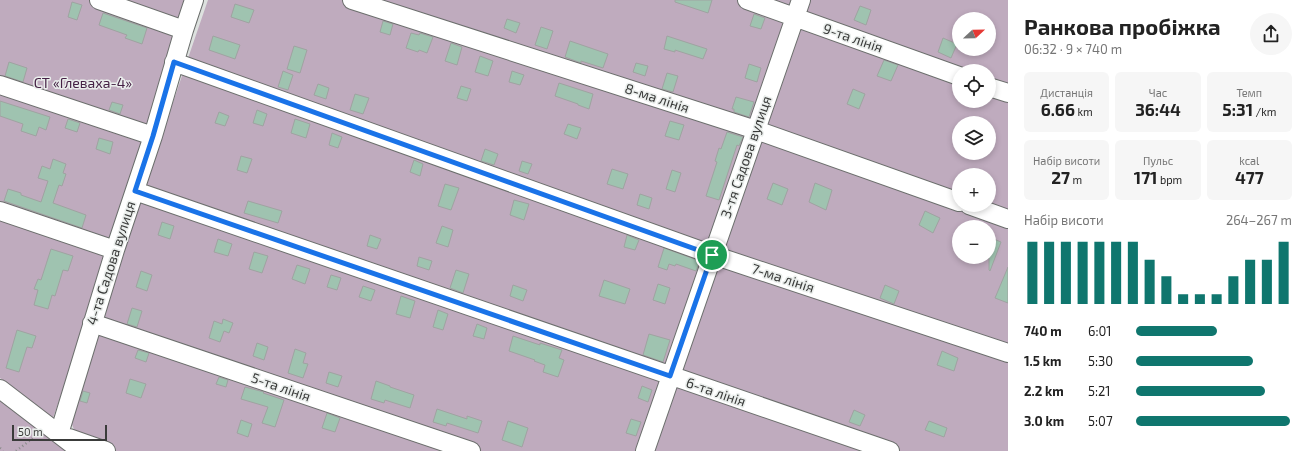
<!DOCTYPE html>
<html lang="uk">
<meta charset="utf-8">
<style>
:root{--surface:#fff;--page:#f6f6f6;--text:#222;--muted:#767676;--accent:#0f766e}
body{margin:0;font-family:"Exo 2",sans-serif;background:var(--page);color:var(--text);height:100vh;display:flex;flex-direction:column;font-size:15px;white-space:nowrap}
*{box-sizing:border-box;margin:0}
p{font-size:13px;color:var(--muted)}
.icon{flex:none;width:22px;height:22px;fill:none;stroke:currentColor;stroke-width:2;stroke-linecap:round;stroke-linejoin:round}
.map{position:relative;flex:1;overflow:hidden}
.panel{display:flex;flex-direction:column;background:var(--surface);width:300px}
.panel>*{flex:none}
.needle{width:26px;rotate:68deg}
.fabs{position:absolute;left:952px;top:12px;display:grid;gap:8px}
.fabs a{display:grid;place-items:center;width:44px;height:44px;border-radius:50%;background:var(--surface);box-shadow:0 2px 6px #0003;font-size:20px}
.scale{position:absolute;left:12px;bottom:10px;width:95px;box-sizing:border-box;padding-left:4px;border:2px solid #3a3b3a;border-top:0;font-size:11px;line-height:14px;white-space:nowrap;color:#3a3b3a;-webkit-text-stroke:3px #eaeeec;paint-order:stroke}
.pin{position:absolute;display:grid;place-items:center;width:34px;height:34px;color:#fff;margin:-17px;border:2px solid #fff;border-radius:50%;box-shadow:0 1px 4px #0007}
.round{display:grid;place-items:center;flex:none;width:42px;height:42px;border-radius:21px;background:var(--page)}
.overview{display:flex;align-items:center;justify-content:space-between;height:68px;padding:0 16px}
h1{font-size:22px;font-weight:700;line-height:30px}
.stats{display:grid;grid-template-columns:repeat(3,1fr);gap:6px;height:68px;padding:4px 16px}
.stats div{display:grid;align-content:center;border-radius:6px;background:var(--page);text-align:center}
.stats b{font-size:17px;font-weight:700}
.stats small{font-size:11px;font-weight:400}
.stats p{font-size:11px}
.chart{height:112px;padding:8px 16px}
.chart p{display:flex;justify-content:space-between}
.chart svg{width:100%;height:72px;margin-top:4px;stroke:var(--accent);stroke-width:6}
ul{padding:0 16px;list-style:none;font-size:13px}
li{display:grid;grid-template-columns:64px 48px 1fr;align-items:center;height:30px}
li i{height:10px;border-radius:5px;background:var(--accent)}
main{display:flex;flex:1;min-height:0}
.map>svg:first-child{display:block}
.green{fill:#bfabbe;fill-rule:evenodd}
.building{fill:#9fc3b0;stroke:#9fa3a1}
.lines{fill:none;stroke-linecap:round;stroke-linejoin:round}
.minor-casing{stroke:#6c6f6d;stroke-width:20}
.path{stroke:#898b8a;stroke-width:2.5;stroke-dasharray:1 3;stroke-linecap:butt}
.minor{stroke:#fff;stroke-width:18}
.route-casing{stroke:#fff;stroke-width:8}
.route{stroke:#1a73e8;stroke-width:5}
.labels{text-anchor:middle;stroke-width:3;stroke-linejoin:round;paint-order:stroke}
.street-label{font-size:14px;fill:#3a3b3a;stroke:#eaeeec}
.park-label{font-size:14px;fill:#452145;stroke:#eaeeec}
</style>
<main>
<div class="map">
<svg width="1008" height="451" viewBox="0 0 1008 451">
<rect width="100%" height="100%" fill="#dde1df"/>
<path class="green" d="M0,0H199L53,418L0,378Z
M208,0H1008V451H88L79,443L67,411ZM959,19H989V49H959ZM959,71H989V101H959ZM959,123H989V153H959ZM959,175H989V205H959ZM959,227H989V257H959Z
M0,397L68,451H0Z"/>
<path class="building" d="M675,0H712L708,13L675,2Z
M72,2L82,5L77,20L68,17Z
M235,4L254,10L249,23L231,17Z
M860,6L871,10L866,25L854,20Z
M103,13L147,28L142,44L125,38L127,35L99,25Z
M754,14L765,18L761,29L750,26Z
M507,19L520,23L516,33L504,28Z
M383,21L393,24L390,35L380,32Z
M541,27L553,31L547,49L535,45Z
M411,33L419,35L420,33L433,37L427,53L419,50L418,52L406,48Z
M213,36L240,45L235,59L209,50Z
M667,36L707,49L703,59L675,50V52L664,49Z
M943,38L957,44L951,58L938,52Z
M570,41L608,54L603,68L581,61V63L565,57Z
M451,43L462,47L457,65L445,61Z
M294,46L307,50L300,73L287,69Z
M480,56L493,61L488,76L475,72Z
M884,60L898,65L891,81L877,76Z
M9,62L27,68L23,82L5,76Z
M636,63L648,66L645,76L633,72Z
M749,64L761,68L757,82L745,78Z
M283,71L293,75L288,90L278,87Z
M512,71L524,75L520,85L509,82Z
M667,73L678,76L673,92L662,89Z
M559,83L593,94L589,109L578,105V104L555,96Z
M318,84L329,88L326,99L314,95Z
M461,86L471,89L467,101L457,98Z
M853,89L865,94L859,109L847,104Z
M355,94L369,98L363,114L350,110Z
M736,97L754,102L749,117L734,112V109H732Z
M0,101L50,117L46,130L39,127L36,136L21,131L23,124L0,116Z
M112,102L123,105L120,114L109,110Z
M257,110L267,114L263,126L253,123Z
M219,112L229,116L225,126L215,123Z
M68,119L80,123L77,132L65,128Z
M295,119L310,124L306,138L291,133Z
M670,121L684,125L679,140L665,136Z
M568,124L581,128L577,139L564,134Z
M727,132L743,137L739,146L737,145L719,200L706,196L717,162L715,161L719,148L721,149Z
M332,133L342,137L338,148L329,145Z
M99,138L113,142L110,154L96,149Z
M485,149L498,154L494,165L481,161Z
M241,156L252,159L247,173L237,170Z
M53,159L66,164L63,173L66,174L62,186L59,185L53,203L86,215L82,228L4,201L8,189L21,193V195L41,202L48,181L38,178L42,166L50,169Z
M414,160L423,164L420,176L410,172Z
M522,161L532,164L528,174L519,171Z
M612,169L628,174L623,189L607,184Z
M672,170L681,173L675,192L666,189Z
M773,183L788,189L782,205L767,199Z
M815,183L832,190L826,210L809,202Z
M445,184L459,188L451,210L438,206Z
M640,194L652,198L649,209L637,205Z
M514,200L529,204L524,220L510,215Z
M248,201L282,211L278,223L244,213Z
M925,211L940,218L933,233L919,225Z
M162,222L174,226L170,239L158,235Z
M442,226L453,230L448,247L436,243Z
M370,235L381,239L377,249L367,246Z
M627,235L639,240L635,250L624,247Z
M989,237L1001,242L990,271L989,270Z
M218,239L232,244L228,256L214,252Z
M664,248L700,261L696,271L676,264L675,266L669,264L667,270L658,267Z
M51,249L73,256L68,271L63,270L55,296L52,295L48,309L34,305L38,290L34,289L38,279L41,280Z
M254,252L268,256L262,273L249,269Z
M419,257L432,261L429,270L417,266Z
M297,265L310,269L305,284L292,279Z
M1008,267V303L995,298Z
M456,270L469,274L463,293L450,288Z
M141,271L152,275L147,291L136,287Z
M331,275L341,278L337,290L327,287Z
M604,280L630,289L625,304L599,296Z
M658,284L670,288L665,304L653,300Z
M513,285L527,290L523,301L510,296Z
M885,285L899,291L894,304L880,298Z
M363,286L375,290L371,301L359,297Z
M401,296L415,301L410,318L396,314Z
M132,308L142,311L137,327L127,324Z
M438,310L448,314L443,330L433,327Z
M223,319L233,323L229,333L224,331L220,342L209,338L214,321L222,324Z
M477,324L487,328L484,339L473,336Z
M17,330L36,336L32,348L27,347L19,372L6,368Z
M649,334L670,340L663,362L643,355Z
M513,336L540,345V343L562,350L559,358L564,360L558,377L543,372L545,365L534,361L535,360L509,351Z
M257,343L268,347L264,360L253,356Z
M295,349L306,353L303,363L308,364L303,378L288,373Z
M138,350L149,353L146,362L135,358Z
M942,351L958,358L954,371L937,365Z
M329,372L342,376L338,387L326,383Z
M219,377L228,380L226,387L216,384Z
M130,379L146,384L141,398L126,393Z
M376,381L390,386V387L414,395L410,408L385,400L384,403L371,399Z
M642,386L652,390L648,402L638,398Z
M245,387L264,392L263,393L284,400L275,427L262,423L268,407L241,399Z
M83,391L90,393L87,403L80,401Z
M437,409L467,419V416L482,421L478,433L447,423L446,426L433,422Z
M854,410L865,415L860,426L849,422Z
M327,413L340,418L335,432L322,428Z
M631,419L641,422L636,436L626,433Z
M241,420L252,424L248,437L237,433Z
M508,421L528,428L522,447L502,440Z
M929,421L947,428L944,437L925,430Z"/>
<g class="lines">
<defs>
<path id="minor" d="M99,0L184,30
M352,0L756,130L959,202
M747,0L959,76
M174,62L713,255L1008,353
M0,85L153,136
M989,87L1008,93
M135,191L890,451
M969,205L1008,219
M0,211L115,250
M92,323L471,451
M0,389L81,451
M59,434L115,250L153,136L184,30L194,0
M69,438L106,451
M645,451L801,0"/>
</defs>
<use href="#minor" class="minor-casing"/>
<path class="path" d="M0,448L3,451
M16,451L37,435"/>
<use href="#minor" class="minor"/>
</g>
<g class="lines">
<defs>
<path id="route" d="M174,62L712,255L670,376L135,191L153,136Z"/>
</defs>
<use href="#route" class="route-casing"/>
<use href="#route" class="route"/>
</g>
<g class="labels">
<g class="street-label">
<text transform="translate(853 38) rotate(19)" y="5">9-та лінія</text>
<text transform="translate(657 98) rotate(18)" y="5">8-ма лінія</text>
<text transform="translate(746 157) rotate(-71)" y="5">3-тя Садова вулиця</text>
<text transform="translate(111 263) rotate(-72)" y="5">4-та Садова вулиця</text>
<text transform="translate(783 278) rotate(18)" y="5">7-ма лінія</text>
<text transform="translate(281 387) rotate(19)" y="5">5-та лінія</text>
<text transform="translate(716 392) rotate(19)" y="5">6-та лінія</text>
</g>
<g class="park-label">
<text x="83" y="88">СТ «Глеваха-4»</text>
</g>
</g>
</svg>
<div class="fabs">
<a><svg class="needle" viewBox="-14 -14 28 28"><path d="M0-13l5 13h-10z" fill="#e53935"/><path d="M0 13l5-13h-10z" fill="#767676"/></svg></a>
<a><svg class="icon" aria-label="locate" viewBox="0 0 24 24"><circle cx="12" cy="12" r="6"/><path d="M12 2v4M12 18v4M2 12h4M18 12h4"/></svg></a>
<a><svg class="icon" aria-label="layers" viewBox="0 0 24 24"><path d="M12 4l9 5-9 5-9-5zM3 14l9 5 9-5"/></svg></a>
<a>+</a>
<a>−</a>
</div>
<div class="scale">50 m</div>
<div class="pin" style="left:712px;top:255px;background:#1e9e55"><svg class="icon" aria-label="arrive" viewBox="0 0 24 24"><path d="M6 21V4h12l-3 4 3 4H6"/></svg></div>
</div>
<section class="panel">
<div class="overview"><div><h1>Ранкова пробіжка</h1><p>06:32 · 9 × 740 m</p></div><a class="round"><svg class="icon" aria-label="share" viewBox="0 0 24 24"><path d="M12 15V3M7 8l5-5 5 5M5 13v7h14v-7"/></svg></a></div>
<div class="stats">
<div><p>Дистанція</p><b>6.66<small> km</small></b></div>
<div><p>Час</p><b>36:44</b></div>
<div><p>Темп</p><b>5:31<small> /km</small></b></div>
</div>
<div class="stats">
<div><p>Набір висоти</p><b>27<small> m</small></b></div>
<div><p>Пульс</p><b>171<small> bpm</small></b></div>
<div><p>kcal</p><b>477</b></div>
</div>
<div class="chart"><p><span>Набір висоти</span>264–267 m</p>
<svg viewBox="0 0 160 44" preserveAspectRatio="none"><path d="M5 44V6M15 44V6M25 44V6M35 44V6M45 44V6M55 44V6M65 44V6M75 44V17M85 44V27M95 44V38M105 44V38M115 44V38M125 44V27M135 44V17M145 44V17M155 44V6"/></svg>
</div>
<ul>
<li><b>740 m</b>6:01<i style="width:52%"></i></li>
<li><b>1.5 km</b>5:30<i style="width:75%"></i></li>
<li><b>2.2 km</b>5:21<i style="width:83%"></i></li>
<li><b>3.0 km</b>5:07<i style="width:99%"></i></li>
</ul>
</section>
</main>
